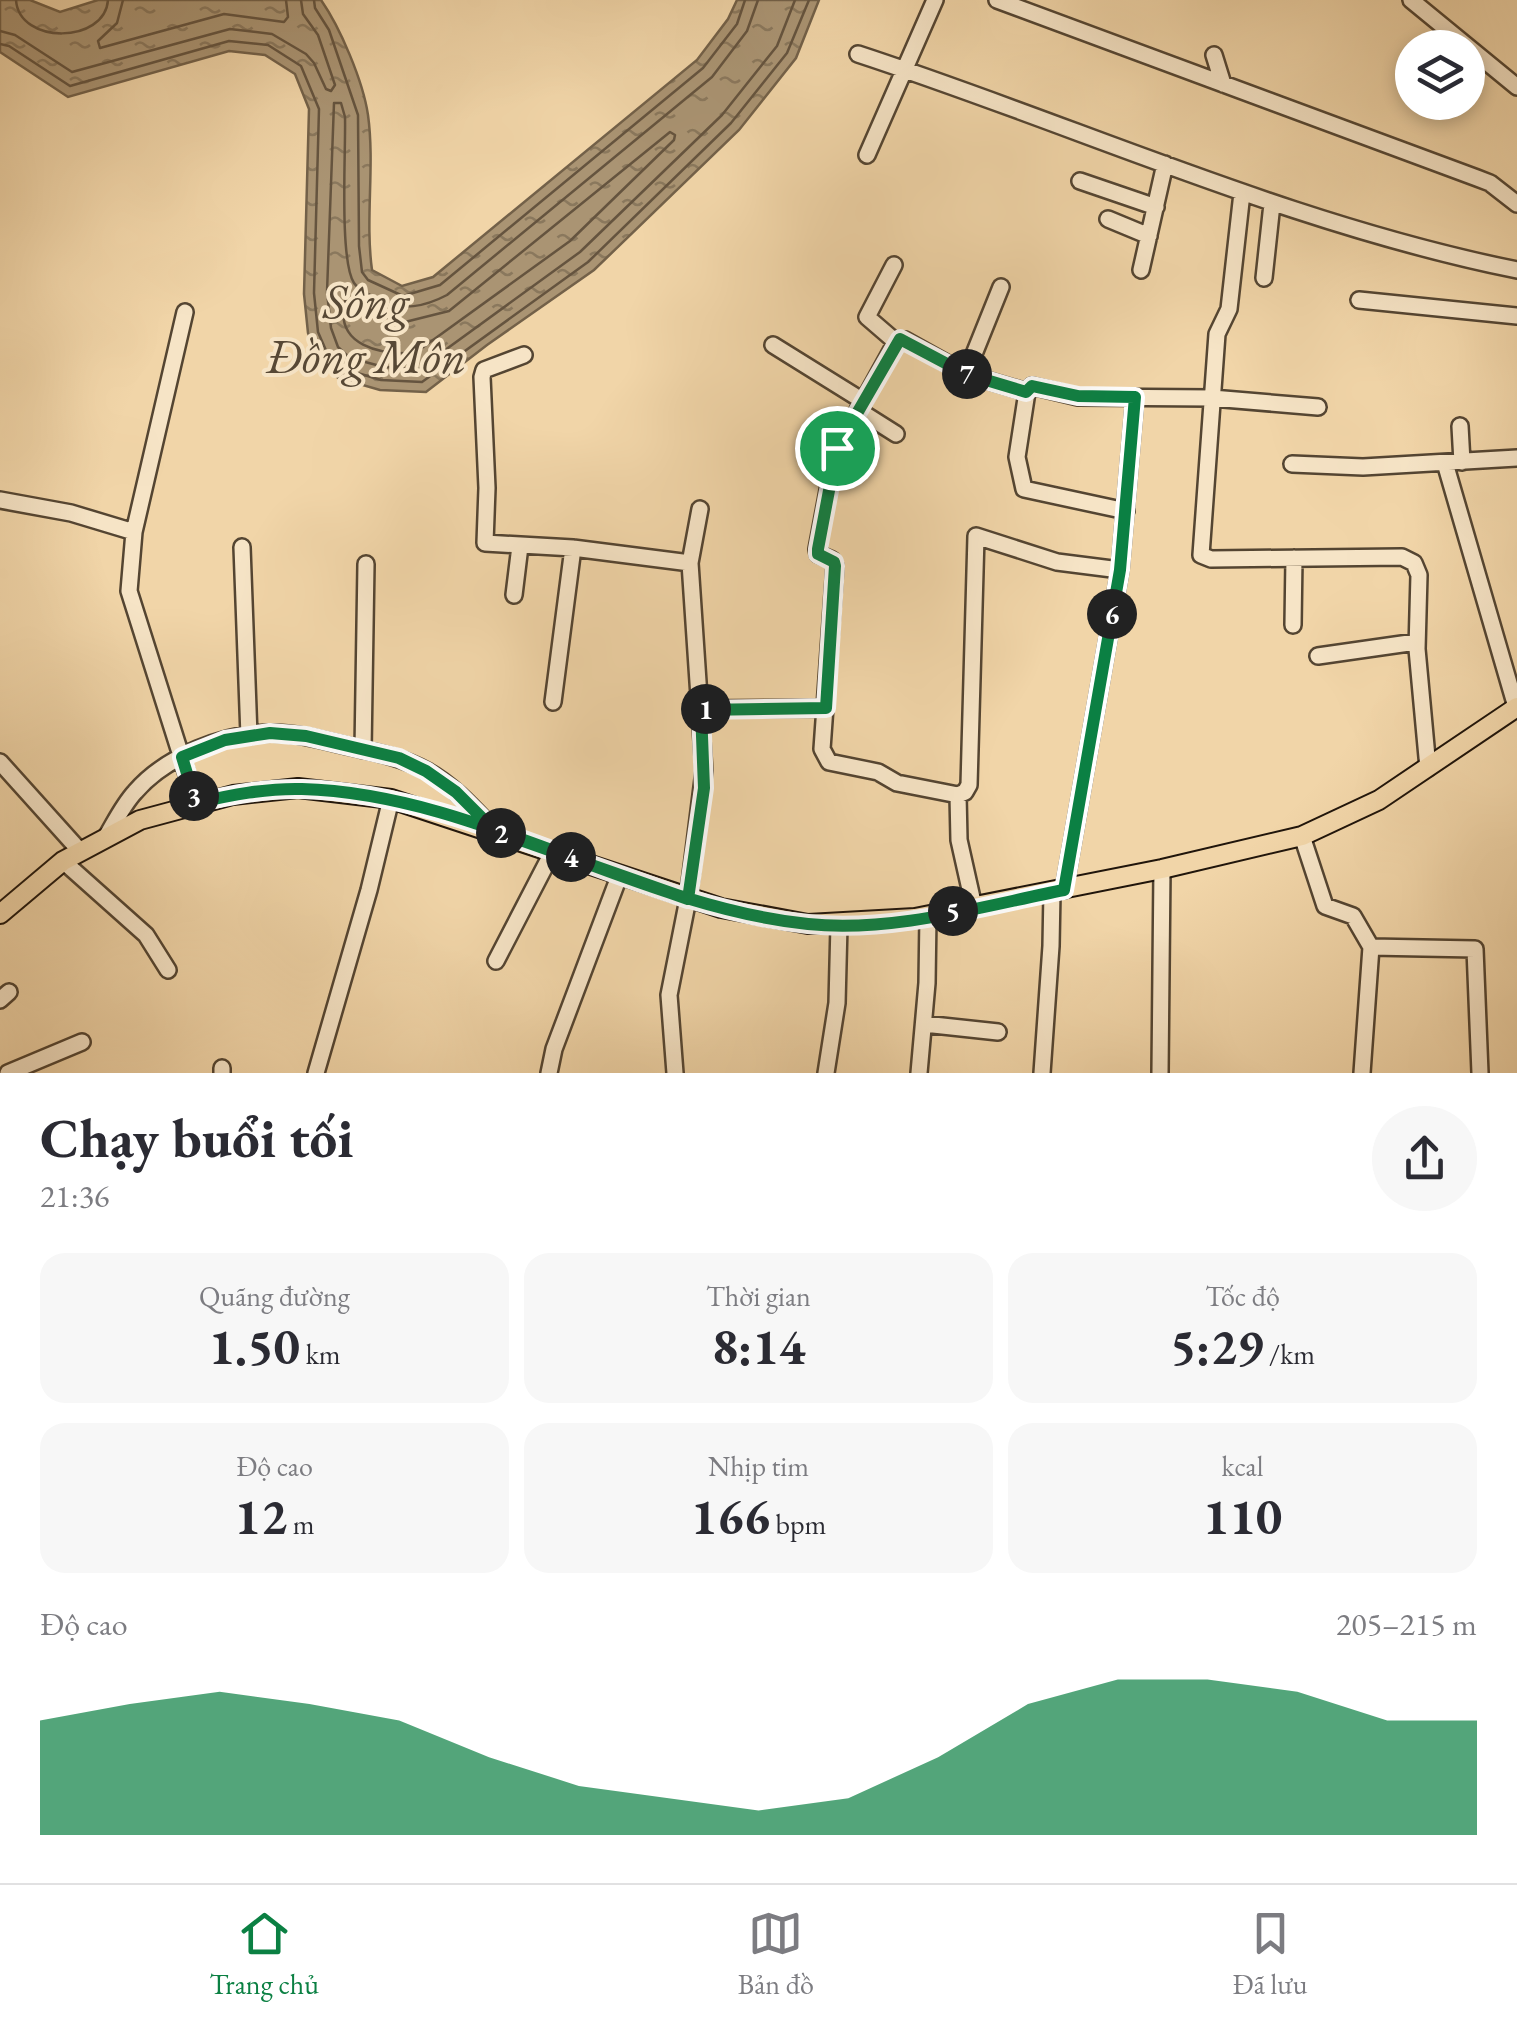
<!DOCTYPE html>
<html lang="vi">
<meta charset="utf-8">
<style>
:root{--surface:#fff;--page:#f7f7f7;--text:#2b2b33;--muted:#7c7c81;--line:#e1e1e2;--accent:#0b8043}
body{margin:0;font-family:"EB Garamond",serif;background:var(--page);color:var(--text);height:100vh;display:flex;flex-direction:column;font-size:38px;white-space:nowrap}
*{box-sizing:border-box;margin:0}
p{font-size:32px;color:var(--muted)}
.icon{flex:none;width:55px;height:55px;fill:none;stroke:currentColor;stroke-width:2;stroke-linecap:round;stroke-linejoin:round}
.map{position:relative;height:1073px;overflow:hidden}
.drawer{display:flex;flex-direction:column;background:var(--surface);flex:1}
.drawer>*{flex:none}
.fabs{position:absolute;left:1395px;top:30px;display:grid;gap:20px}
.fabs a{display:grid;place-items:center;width:90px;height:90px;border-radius:50%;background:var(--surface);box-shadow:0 5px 15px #0003;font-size:50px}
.pin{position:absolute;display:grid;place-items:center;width:85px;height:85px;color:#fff;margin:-42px;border:5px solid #fff;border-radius:50%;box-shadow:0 2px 10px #0007}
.km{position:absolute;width:50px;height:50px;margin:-25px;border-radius:50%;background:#222;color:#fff;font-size:28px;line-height:50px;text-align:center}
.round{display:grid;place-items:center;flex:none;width:105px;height:105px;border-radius:52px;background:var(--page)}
.overview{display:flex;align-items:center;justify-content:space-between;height:170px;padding:0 40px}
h1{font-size:55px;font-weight:700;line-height:75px}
.metrics{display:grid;grid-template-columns:repeat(3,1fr);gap:15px;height:170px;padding:10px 40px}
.metrics div{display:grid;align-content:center;border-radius:25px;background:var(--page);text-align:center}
.metrics b{font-size:50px;font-weight:700}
.metrics small{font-size:28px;font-weight:400}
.metrics p{font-size:28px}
.chart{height:280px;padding:20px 40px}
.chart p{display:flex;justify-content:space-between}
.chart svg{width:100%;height:180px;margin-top:10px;fill:var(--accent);opacity:.7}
.menu{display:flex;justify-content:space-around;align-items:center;height:140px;border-top:2px solid var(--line);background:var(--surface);font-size:28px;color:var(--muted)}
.menu a{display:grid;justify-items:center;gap:5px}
.menu .current{color:var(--accent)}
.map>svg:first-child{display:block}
.water{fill:url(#water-ripples);stroke:#736149;stroke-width:2.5}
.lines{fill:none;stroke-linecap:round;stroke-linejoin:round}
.shore{stroke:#65543f;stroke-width:2.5}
.minor-casing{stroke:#544532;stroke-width:20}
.major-casing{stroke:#20150b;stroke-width:22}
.minor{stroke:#f6e4c6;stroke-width:15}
.major{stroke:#f1d5a8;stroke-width:18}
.route-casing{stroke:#fff;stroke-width:20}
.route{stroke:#0b8043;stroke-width:12}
.labels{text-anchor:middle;stroke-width:8;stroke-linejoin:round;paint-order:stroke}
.water-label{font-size:48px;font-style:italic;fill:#574835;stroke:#f6e4c6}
</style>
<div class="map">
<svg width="1517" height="1073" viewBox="0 0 1517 1073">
<defs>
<pattern id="water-ripples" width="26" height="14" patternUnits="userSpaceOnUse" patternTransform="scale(2.5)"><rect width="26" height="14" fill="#aa9473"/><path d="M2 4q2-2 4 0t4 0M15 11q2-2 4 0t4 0" fill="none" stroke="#8a785d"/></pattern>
</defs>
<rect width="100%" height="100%" fill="#f1d5a8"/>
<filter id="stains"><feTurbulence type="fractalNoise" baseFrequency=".002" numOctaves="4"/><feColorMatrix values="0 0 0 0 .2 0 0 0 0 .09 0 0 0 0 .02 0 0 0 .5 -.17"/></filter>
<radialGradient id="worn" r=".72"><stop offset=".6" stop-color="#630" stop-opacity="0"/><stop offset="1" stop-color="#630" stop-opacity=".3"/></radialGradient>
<path class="water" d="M0,0H30L60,12L98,0H321C340,27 363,81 368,115C375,166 365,219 372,270L402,286L433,277L697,60L728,19L737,0H819L796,58L739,130L594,270L487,345L426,392L380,390L338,378L319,361L308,333L304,294L309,109L295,74L265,55L229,51L68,97L0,52Z"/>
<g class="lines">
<path class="shore" d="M16,0C19,45 105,44 108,0
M123,0L117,23L98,41L100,48L224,14L284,22L288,17L286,0
M314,0L315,8L329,30L358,115L359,246L362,272L368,280L403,296L440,285L703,68L737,24L745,0
M758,0L747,31L712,77L447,295C424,307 403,311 380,300C371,295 359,291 354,283C339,260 346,149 345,117L341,103H334L327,292L331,328L338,347L350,358L384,367L419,369L580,252L722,115L777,46L795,0
M0,31L15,35L72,72L230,29L272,34L306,54L314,63L326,89L331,91L335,85L318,35L303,14L301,0
M0,44L9,46L70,86L229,41L268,45L301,66L319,109L314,293L318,332L328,355L344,369L381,380L422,382L588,262L731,123L787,53L809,0
M670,132L675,135L674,140L570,241L415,353C381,355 334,346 345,301L401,323L449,311Z"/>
<defs>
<path id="minor" d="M997,0L1477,178L1490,183L1517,204
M1411,0L1517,87
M858,54C1078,126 1289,224 1517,270
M1214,55L1223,84
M867,155L935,0
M1080,181L1156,207
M1242,193L1229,309L1217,334L1201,555L1211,559L1402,557L1414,563L1419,575L1417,649L1428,768
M1108,219L1149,236
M894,265L867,317L896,342
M1141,270L1165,164
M1264,278L1272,204
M1359,300L1517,316
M185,312L134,532L129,591L196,803
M773,345L863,401
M524,355L484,370L482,377L487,488L485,543L573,548L690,563
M966,374L1001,287
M1027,392L1017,457L1024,489L1126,511
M858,410L896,434
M1460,426L1462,462
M1445,463L1516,707
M1292,464L1363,467L1517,458
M0,500L71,513L134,532
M242,547L249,736
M514,595L520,546
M1293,625L1294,558
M1318,656L1416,642
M553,702L573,548
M701,709L825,708
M363,750L366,564
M0,762L80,851
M958,795L897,783L878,772L829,762L822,749L835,566L832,560L818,554L817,549L835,453L896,342L905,340L966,374L1027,392L1032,386L1078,397L1212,398L1318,407
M958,795L965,792L969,785L976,536L1057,562L1120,570
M958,795L959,840L974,907
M1302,836L1325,906L1353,916L1371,947L1362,1073
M106,837C115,822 123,805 135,792C166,756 225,733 272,733C297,733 322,740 347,746C374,752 402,757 427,771C454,786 474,809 495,831
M63,861L146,935L168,970
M1064,890L1120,570L1135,397
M1371,947L1475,949L1480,1073
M496,961L553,851
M0,1000L9,992
M924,1024L998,1032
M8,1073L82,1042
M222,1073V1068
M316,1073L369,890L391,799
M549,1073L554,1049L620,874
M675,1073L669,995L688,899L704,771L690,563L700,509
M826,1073L837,1003L839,925
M919,1073L927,983L928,916
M1042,1073L1051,946L1052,892
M1160,1073L1162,869"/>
<path id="major" d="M0,914L63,861L140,820L233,795L298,788L391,799L721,908L808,924L915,918L1162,869L1302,836L1379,800L1517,707"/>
</defs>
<use href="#minor" class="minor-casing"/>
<use href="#major" class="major-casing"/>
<use href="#minor" class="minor"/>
<use href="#major" class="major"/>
</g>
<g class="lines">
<defs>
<path id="route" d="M837,448L818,549V554L834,562L835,566L826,708L701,710L704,788L688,899L495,831L456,792L426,771L399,758L306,736L270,733L225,740L182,757L196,803C231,795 266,788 302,789C478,794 634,906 808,924C892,933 983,906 1064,890L1120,570L1135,397L1078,396L1032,386L1026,392L966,374L900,339L837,448"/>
</defs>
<use href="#route" class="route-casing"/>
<use href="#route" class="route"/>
</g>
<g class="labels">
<g class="water-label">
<text x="366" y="318">Sông<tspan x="366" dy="55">Đồng Môn</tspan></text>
</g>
</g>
<rect width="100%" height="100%" filter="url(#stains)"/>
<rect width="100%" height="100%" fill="url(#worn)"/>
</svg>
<div class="fabs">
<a><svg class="icon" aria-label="layers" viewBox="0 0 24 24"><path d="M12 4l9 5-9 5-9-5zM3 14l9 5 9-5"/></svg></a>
</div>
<div class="pin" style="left:837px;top:448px;background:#1e9e55"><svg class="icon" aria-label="arrive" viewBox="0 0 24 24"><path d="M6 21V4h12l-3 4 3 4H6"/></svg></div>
<b class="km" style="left:706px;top:709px">1</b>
<b class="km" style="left:501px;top:833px">2</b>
<b class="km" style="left:194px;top:796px">3</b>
<b class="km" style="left:571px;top:857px">4</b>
<b class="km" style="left:953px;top:911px">5</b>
<b class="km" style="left:1112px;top:614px">6</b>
<b class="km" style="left:967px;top:374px">7</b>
</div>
<section class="drawer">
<div class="overview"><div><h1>Chạy buổi tối</h1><p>21:36</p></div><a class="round"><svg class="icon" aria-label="share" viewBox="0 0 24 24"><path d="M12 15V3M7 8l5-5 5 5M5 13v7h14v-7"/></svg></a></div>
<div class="metrics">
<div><p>Quãng đường</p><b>1.50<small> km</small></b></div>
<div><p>Thời gian</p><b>8:14</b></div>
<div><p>Tốc độ</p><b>5:29<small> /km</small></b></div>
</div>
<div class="metrics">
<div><p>Độ cao</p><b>12<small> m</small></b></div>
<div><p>Nhịp tim</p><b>166<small> bpm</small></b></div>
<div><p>kcal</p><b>110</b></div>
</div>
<div class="chart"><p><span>Độ cao</span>205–215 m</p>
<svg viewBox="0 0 160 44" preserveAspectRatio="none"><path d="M0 44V16L10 12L20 9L30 12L40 16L50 25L60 32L70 35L80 38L90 35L100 25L110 12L120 6L130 6L140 9L150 16L160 16V44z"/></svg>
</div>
</section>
<nav class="menu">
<a class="current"><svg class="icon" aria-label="home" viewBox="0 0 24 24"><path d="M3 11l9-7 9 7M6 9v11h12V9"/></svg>Trang chủ</a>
<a><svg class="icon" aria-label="map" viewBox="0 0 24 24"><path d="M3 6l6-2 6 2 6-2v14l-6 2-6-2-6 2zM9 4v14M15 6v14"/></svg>Bản đồ</a>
<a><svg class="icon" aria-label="saved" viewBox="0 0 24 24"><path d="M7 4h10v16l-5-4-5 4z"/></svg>Đã lưu</a>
</nav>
